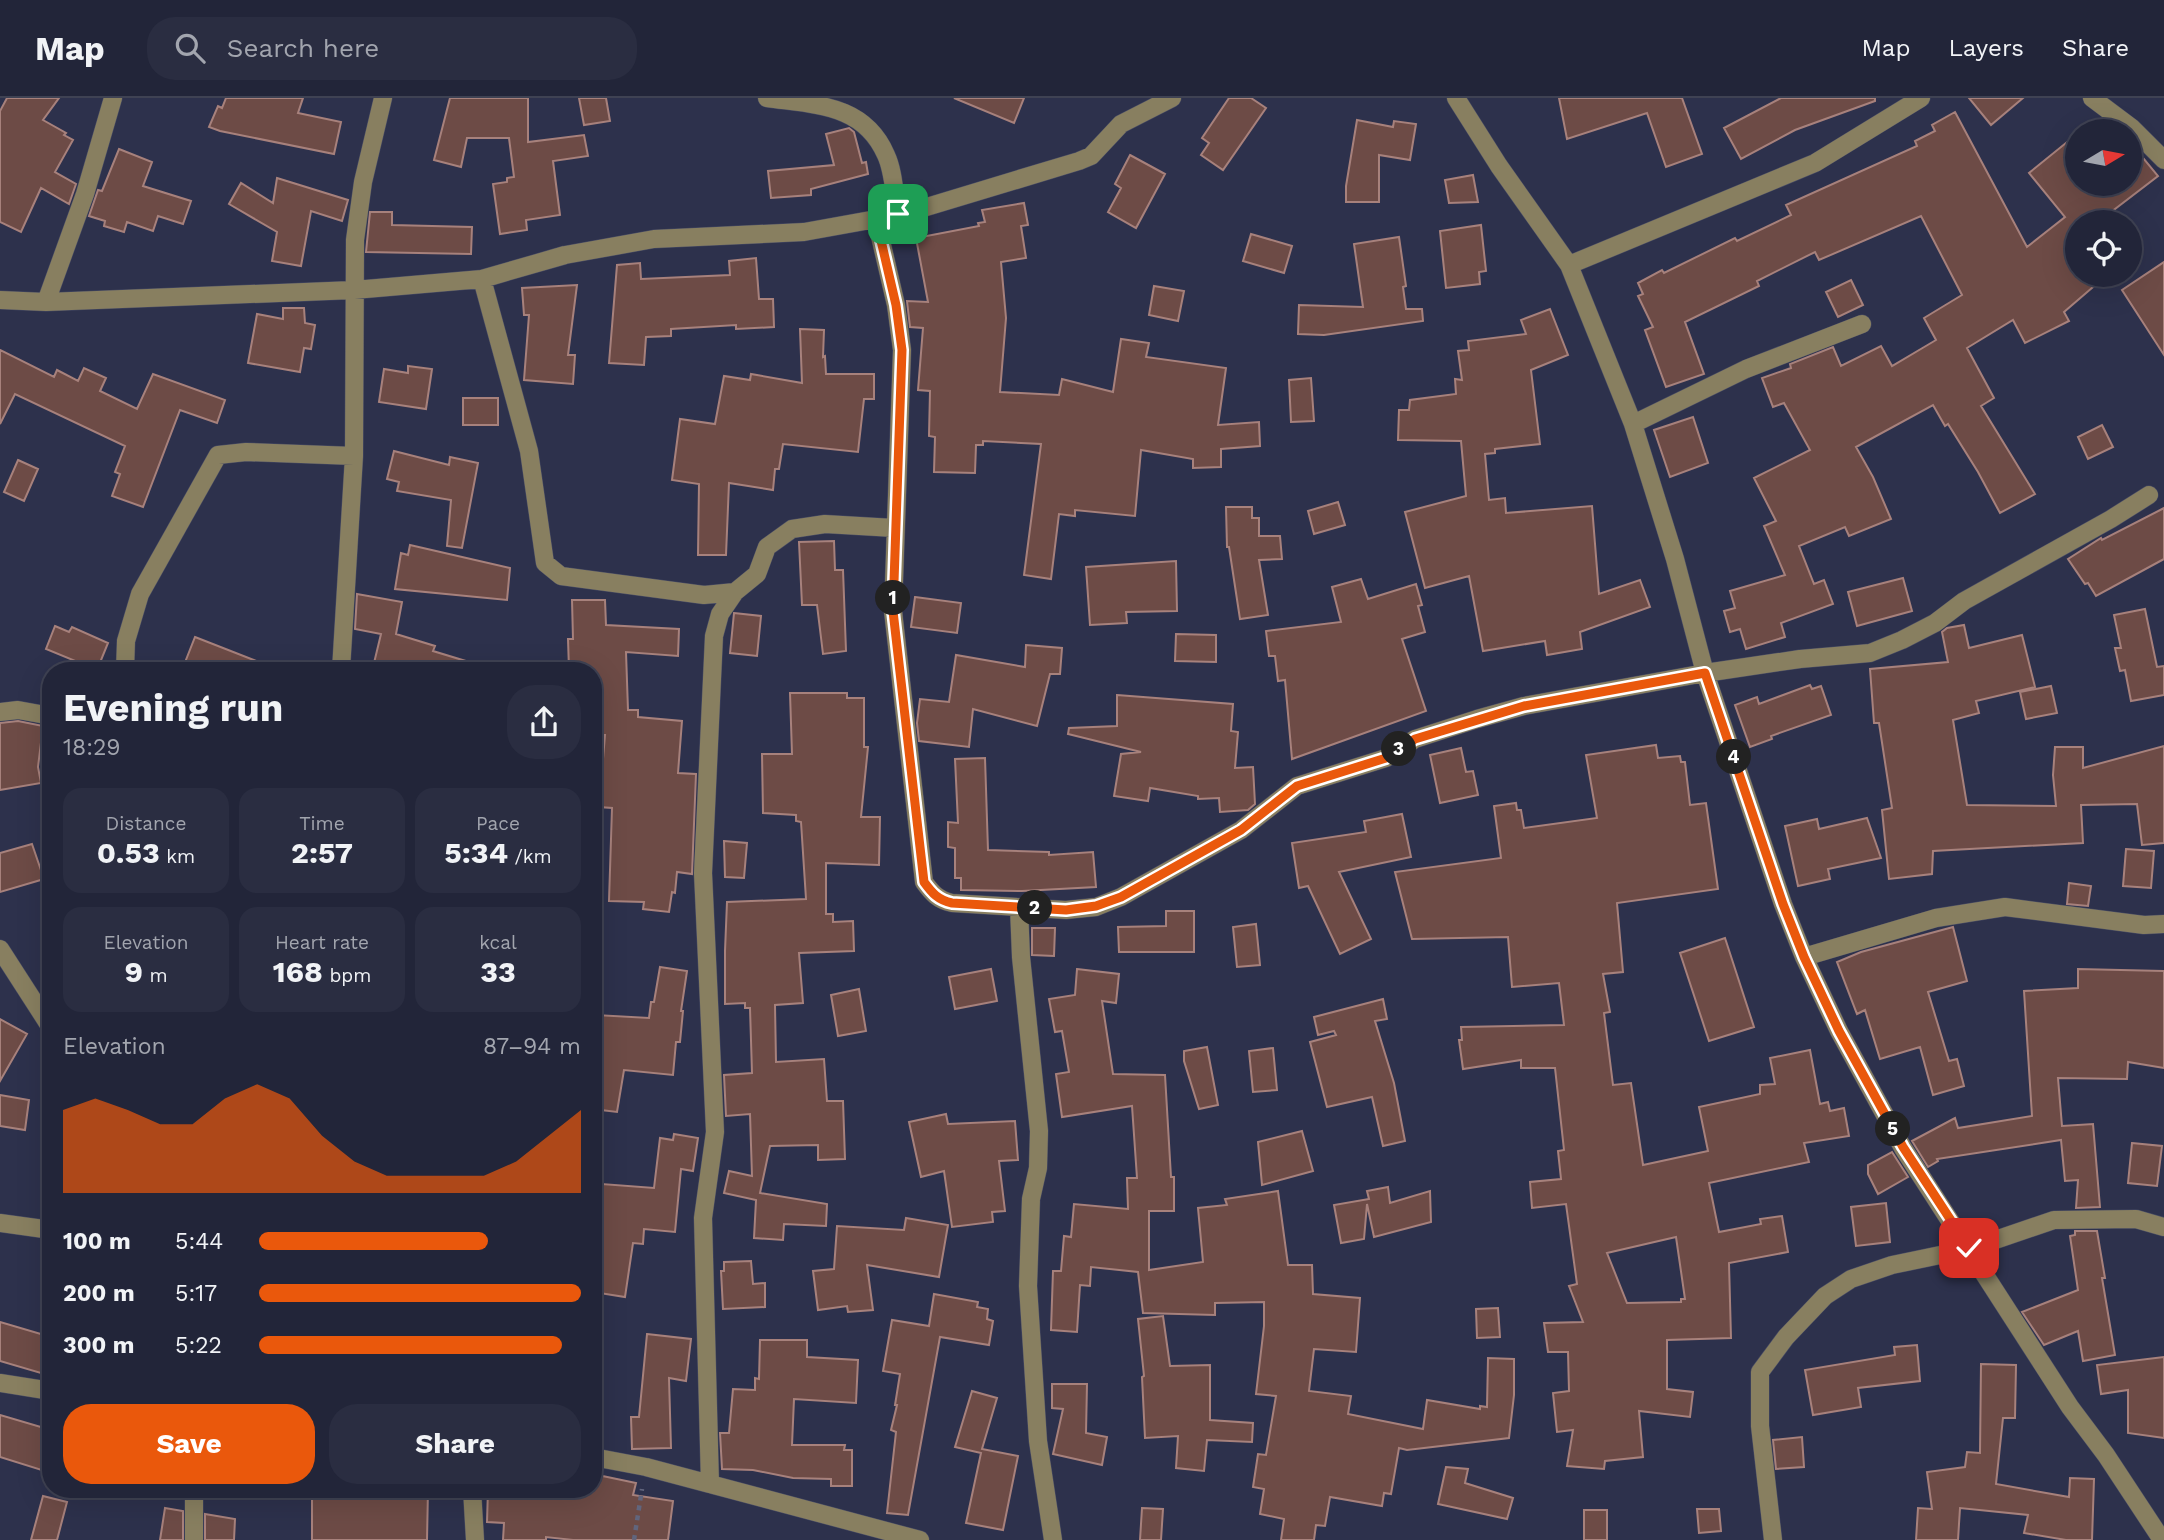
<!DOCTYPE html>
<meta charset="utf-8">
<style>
:root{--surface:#222539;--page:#2a2d41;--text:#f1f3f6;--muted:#a2a5ae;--line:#3f4253;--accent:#ea580c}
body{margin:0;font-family:"Work Sans",sans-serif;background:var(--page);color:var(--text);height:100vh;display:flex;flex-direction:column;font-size:26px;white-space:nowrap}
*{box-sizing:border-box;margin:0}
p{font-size:23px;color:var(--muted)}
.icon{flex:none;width:38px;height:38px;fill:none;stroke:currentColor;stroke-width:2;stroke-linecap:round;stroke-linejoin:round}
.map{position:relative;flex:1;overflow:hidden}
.drawer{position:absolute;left:42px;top:564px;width:560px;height:836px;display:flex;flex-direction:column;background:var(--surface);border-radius:28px;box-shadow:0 7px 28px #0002,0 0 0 2px var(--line)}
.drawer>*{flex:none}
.needle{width:46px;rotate:80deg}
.controls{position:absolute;left:2065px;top:21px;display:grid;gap:14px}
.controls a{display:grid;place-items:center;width:77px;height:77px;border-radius:50%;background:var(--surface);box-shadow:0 7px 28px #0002,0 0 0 2px var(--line);font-size:35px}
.pin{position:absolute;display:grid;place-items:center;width:60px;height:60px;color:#fff;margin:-30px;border-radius:14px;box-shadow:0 4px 10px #0006}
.km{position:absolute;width:35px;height:35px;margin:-18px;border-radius:50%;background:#222;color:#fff;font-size:19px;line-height:35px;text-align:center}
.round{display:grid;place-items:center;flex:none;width:74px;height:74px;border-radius:28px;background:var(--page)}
.headline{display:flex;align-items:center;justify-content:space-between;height:119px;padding:0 21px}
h1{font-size:38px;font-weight:700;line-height:52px}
.figures{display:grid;grid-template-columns:repeat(3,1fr);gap:10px;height:119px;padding:7px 21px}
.figures div{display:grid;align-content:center;border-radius:18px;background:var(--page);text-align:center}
.figures b{font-size:30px;font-weight:700}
.figures small{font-size:19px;font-weight:400}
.figures p{font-size:19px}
.chart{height:196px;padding:14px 21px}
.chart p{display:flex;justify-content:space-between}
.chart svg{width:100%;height:126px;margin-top:7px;fill:var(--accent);opacity:.7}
.action{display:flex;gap:14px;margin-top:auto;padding:14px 21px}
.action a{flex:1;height:80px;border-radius:28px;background:var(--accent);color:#fff;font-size:28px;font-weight:700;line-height:80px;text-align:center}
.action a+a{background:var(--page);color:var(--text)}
ul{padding:0 21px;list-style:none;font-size:23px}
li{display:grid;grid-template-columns:112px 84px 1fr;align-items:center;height:52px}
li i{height:18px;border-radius:9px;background:var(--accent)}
header{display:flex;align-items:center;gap:42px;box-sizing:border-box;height:98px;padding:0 35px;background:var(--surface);border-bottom:2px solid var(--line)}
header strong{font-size:33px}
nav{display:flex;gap:38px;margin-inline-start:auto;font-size:24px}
.search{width:490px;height:63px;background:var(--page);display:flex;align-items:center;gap:18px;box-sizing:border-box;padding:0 24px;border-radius:28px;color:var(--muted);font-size:26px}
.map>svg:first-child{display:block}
.building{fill:#6d4b46;stroke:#a7817c;stroke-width:2;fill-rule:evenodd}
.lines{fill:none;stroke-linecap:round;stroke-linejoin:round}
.minor-casing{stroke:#484c65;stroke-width:19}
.path{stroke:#61657d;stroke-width:4.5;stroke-dasharray:5 5;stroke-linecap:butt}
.minor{stroke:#887f60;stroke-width:18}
.route-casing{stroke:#fff;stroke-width:14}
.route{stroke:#ea580c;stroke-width:9}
</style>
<header>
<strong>Map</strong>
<div class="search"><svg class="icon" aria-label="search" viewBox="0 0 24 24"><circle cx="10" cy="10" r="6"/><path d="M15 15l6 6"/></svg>Search here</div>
<nav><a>Map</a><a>Layers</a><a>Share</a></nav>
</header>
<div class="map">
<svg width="2164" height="1442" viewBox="0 0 2164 1442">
<rect width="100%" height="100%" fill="#2d314c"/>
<path class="building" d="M7,0H59L43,22L66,35L64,37L73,42L55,74L76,86L69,106L41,90L21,134L0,124V13Z
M226,0H303L298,15L341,24L334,56L220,33L209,29L218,8L222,10Z
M450,0H528V44L584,37L588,58L553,63L560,117L526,122L527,132L500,136L493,86L507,84V80L514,79L509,40H467L461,69L434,62Z
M579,0H606L610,23L584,27Z
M954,0H1024L1014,25Z
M1229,0H1251L1266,10L1223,72L1201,57L1209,45L1202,40Z
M1559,0H1682L1702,56L1666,69L1647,15L1567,41Z
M1781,0H1875V3L1795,32L1741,61L1724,30Z
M1969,0H2023L1991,27Z
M1955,14L2027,149L2065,119L2029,75L2077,36V86H2130V44L2158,78L2098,124H2077V177H2107L2064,214L2069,223L2025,245L2013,222L1967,250L1994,300L1981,308L2035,396L2000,415L1978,374L1948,326L1945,328L1933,307L1856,349L1873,379L1891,421L1849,438L1845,429L1799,448L1814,486L1824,482L1833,506L1781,525L1785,539L1746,551L1740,531L1730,534L1724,513L1735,510L1730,493L1785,477L1764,428L1776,423L1754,380L1810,352L1784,305L1773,309L1762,280L1791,270L1790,266L1833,249L1841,268L1881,248L1892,268L1936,242L1924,220L1962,197L1921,118L1819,162L1815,154L1757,183L1759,188L1685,224L1704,276L1666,289L1645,232L1653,229L1638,198L1643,196L1638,185L1662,172L1664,175L1735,140L1737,143L1791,117L1786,107L1917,48L1915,43L1935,33L1932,27Z
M1357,22L1393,29L1394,23L1416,26L1410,62L1379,57V104H1346V88Z
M849,30L854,34L862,65L866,64L868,76L811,91V97L771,100L768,73L834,67L826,36Z
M119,51L152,64L143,88L191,103L183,126L158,118L153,133L127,124L124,134L104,128L105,123L89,118L98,92L102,93Z
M1130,57L1165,76L1136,130L1108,114L1121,90L1115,86Z
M1473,77L1478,104L1449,105L1445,82Z
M277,80L348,102L342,123L311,113L301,168L272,163L277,134L229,106L241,85L273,105Z
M1024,105L1028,127L1021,128L1026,160L1001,164L1006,220L1000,294L1059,297L1062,281L1113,294L1121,241L1149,245L1146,259L1226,270L1218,327L1259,324L1260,348L1221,351V369L1193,370V361L1141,352L1135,418L1075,412V418L1059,416L1051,481L1024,477L1041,346L983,343V347H976L975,375L934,374L935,339L929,338L930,293L918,292L923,230L910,229L907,203L928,204L916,140L979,128L978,125L985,124L982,112Z
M370,114H392V127L472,129L471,156L366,154Z
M1481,127L1486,173L1479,174L1480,186L1446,190L1440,133Z
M1251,136L1292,148L1284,175L1243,163Z
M1399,139L1406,188L1403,189L1406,211H1422L1423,223L1324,237L1298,236L1299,207L1363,209L1354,146Z
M756,160L759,201H773L774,229L736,231V227L671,231V238L646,239L644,267L609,265L617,167L640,165L641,181L730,177L729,163Z
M2164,164V257L2122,192Z
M1851,182L1863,207L1838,219L1826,194Z
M577,187L568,257H575L573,286L524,282L529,217H524L522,190Z
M1154,188L1184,193L1178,223L1149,217Z
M283,210H304L305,225L315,227L311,251L304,250L300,274L248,265L257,216L283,221Z
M1550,211L1568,257L1531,272L1540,346L1495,351V355L1485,356L1489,402L1505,400L1506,415L1592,408L1599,496L1640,482L1650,509L1580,534L1582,551L1547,557L1545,543L1483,553L1469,478L1425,490L1405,414L1466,398L1461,343L1398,342L1399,312H1409L1410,302L1456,296L1455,281L1462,282L1458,253L1469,252L1468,243L1526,236L1521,222Z
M800,231L824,232L823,259L825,258L826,276H874V301H864L858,354L783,346L779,371H775L773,392L729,385L726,457H698L699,386L672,382L680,321L715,326L724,278L750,282L751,276L802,285Z
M0,252L54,279L57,272L78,283L84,270L106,280L100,293L137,311L153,276L225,302L217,325L180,312L143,409L112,398L120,376L115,374L125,348L15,296L0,326Z
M408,268L432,271L426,311L379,304L384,271L408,275Z
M1311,280L1314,323L1291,324L1289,282Z
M463,300H498V327H463Z
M1693,319L1708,365L1670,379L1654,332Z
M2102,327L2113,349L2088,361L2078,339Z
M394,353L449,367L450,359L478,365L462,450L447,448L451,402L397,393L399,384L387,381Z
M18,362L38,371L24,403L4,394Z
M1338,404L1345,427L1314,436L1308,413Z
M1226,409H1252V420H1259V438H1280L1282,461L1259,462L1268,517L1240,521L1229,449H1227Z
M2164,410V461L2096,498L2088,485L2085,486L2068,461L2101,440L2102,442Z
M834,443L835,472H843L846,553L823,556L817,507H802L799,444Z
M410,447L510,470L507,502L395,491L401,455L408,457Z
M1176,463L1177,513L1126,514L1127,525L1090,527L1086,469Z
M1903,480L1912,513L1857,528L1848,494Z
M1361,481L1368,501L1416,486L1422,507L1418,508L1425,534L1402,541L1426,613L1292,661L1285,582L1278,583L1275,558H1269L1266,533L1341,524L1332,489Z
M357,496L402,504L396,536L435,548L433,553L479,567L478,572H403L374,565L381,536L355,531Z
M915,499L961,505L957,535L911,529Z
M572,502H605L606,527L679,531L678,558L626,554L628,612H638V619L682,623L678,675L696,676L692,776L677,774L675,795L672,794L669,814L643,811L644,804L609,803L612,710L599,709L605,637H593V572H569L568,541H573Z
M2145,511L2157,569L2164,568V597L2131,603L2125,572L2120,573L2115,550H2121L2114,517Z
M734,515L761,518L757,558L730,555Z
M1964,527L1969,550L2022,537L2035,589L1976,603L1979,615L1953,622L1967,707L2056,708L2053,677L2055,649H2083V670L2164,648V745L2142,747L2137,706L2081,707L2083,745L1933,753L1932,776L1889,781L1882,712L1892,710L1879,625H1874L1870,571L1948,564L1942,534L1947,530Z
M55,528L69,534L72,529L108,545L97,572L46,551Z
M1176,536L1216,537V564L1175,563Z
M195,539L277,571V572H182Z
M1026,547L1062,550L1060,576H1050L1037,628L973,611L969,649L919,643L917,625L920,601L949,604L956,557L1025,569Z
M1810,587L1812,591L1821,588L1831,617L1771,638L1772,641L1750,649L1735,607L1757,599L1759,606Z
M2051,588L2057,615L2026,621L2020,594Z
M790,595H847V600H864V649H868L861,719H880L879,767L826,765V816H833V824L853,823L854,853L799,855L803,905L775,907L776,964L824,961L827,1003H843L845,1061L818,1062V1047L770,1048L760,1095L827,1106L826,1128L784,1126L783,1142L754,1140L756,1102L724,1095L729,1073L752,1078L750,1016L726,1018L724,977L752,975L750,910H745V905L725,906V853L727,804L806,801L801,724L796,723V717L763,715L762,656H792Z
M1117,597L1233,606L1231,633L1238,634L1235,670L1253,669L1255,706L1248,712L1220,714L1219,700L1198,701V698L1150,690L1148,703L1114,698L1121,656L1141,654L1068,636L1069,630L1117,628Z
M18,623L43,628L38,669L41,685L0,692V625Z
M1656,647L1658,660L1680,658L1681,664H1685L1690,707L1706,705L1718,791L1617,805L1623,874L1603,876L1610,914L1604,915L1613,987L1631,985L1643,1067L1708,1053L1699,1009L1760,996V987L1775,986L1770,960L1810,952L1820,1006L1828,1004L1830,1013L1844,1010L1849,1038L1804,1045L1809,1064L1709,1085L1719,1134L1761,1126L1760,1121L1782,1118L1788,1154L1729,1165L1731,1240L1667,1242V1291L1693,1294L1690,1319L1639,1313L1643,1359L1605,1363L1604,1371L1567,1368L1573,1332L1557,1334L1553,1295L1569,1293L1568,1254H1548L1544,1225L1583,1224L1569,1188L1577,1186L1566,1106L1532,1110L1530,1084L1561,1081L1558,1053L1564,1052L1555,970H1521V962L1463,971L1459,942H1462L1461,929L1564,927L1559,885L1512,889L1508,839L1412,841L1395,774L1501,760L1494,708L1516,705L1517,712H1521L1524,730L1597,720L1586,657ZM1676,1139L1685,1201H1681V1204L1627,1205L1607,1155Z
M1461,650L1466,674L1473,673L1478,697L1440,705L1430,657Z
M985,660L988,752L1049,754V757L1093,754L1096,789L1022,793L961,792V780H955V750L948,749V724L958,725L955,661Z
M1402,716L1411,759L1339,774L1371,841L1340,856L1308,788L1299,790L1292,745L1366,734L1364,723Z
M1867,720L1881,760L1828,771L1830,781L1798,788L1785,728L1817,721L1819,731Z
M724,743L747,745L744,780L725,779Z
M32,746L44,781L0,794V755Z
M2126,751L2154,753L2151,790L2123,788Z
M2069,785L2091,788L2088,808L2067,806Z
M1166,813H1194V854H1119L1118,829L1166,828Z
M1256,826L1260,867L1237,869L1233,829Z
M1953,829L1967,883L1928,894L1949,963L1957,961L1964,988L1933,997L1920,949L1880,961L1865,912L1857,916L1837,864L1861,854Z
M1032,830H1055L1054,858L1032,857Z
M1725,840L1754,929L1709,943L1680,855Z
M660,869L687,873L681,913H683L680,944H676L673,977L624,972L617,1014L593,1011L596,917L649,920L651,904H654Z
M991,871L997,903L955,911L949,879Z
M1077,871L1119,876L1116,905L1102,903L1113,976L1165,977L1171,1079H1174V1113H1149V1172L1203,1164L1198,1110L1227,1107L1225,1101L1278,1093L1288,1167H1312L1313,1196L1360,1200L1356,1254L1314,1251L1309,1293L1351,1298L1348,1316L1423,1331L1427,1302L1480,1311V1308L1487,1309L1488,1260L1514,1261V1297L1509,1340L1407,1352L1399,1350L1391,1396L1384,1395L1382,1408L1330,1399L1325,1428L1316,1427L1314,1442H1281L1284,1421L1260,1416L1264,1391L1253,1389L1258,1356L1266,1357L1276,1298L1256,1296L1264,1228V1204L1215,1205V1217L1143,1215L1138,1174L1091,1169L1090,1188L1080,1187L1077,1234L1051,1232L1053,1173H1061L1064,1138L1071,1139L1074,1106L1128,1111L1127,1080H1137L1132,1008L1062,1019L1056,976L1069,974L1062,933L1055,934L1049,901L1075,897Z
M2078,871L2164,873V970L2128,964L2127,981L2058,980L2062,1028L2093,1026L2100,1109L2076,1110L2078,1082L2065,1083L2061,1042L1937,1061L1938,1063L1928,1069L1912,1043L1955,1020L1958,1030L2032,1018L2024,893L2078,890Z
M859,891L866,933L838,938L831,897Z
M1383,901L1387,921L1375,923L1394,985L1405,1043L1383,1048L1372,999L1327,1009L1310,944L1336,937L1334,933L1318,937L1314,919Z
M0,921L27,936L0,983Z
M1207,949L1218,1007L1199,1011L1184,963V953Z
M1273,950L1277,992L1253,994L1249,953Z
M0,997L29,1002L25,1032L0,1028Z
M946,1016L948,1026L1015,1023L1018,1062L999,1063L1005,1113L992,1114L993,1124L952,1129L944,1073L921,1079L909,1024Z
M1302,1033L1313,1073L1262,1087L1258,1044Z
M674,1036L698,1040L693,1073L681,1071L675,1134L644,1131L643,1146L633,1145L625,1199L593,1194V1113L599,1114L602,1086L654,1090L660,1040L673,1042Z
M2132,1045L2162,1048L2157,1088L2128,1085Z
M1892,1054L1908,1079L1878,1096L1868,1076V1067Z
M1388,1089L1390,1105L1430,1093L1431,1124L1374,1139L1367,1106L1364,1141L1341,1145L1334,1107L1369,1101L1367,1093Z
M1886,1105L1890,1144L1856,1148L1851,1109Z
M906,1120L948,1127L939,1179L867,1167L873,1212L848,1214L847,1208L818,1212L813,1173L834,1171L837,1128L904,1132Z
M2075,1133H2097L2105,1180H2102L2115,1257L2083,1263L2078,1233L2044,1247L2022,1214L2078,1192L2070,1138L2075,1137Z
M751,1163L753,1186L765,1185V1209L723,1211L721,1173H724V1164Z
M934,1196L978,1204L977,1209L988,1211L987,1221L993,1223L989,1247L940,1239L908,1417L887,1415L896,1334L891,1332L897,1307H895L900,1276L883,1273L892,1222L929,1228Z
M1498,1210L1500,1239L1477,1240L1476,1211Z
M1163,1218L1170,1268L1210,1267V1322L1253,1325L1252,1344L1207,1342L1204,1373L1176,1370L1178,1338L1145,1340L1142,1279L1144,1278L1138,1221Z
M0,1224L51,1239V1278L0,1263Z
M647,1236L691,1241L686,1283L669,1280L671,1350L632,1351L631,1319H639Z
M760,1242H807V1259L858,1262L856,1305L794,1301L792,1347H845L844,1352H852V1388H831V1381L793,1380L753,1372L722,1371L720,1335H729L733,1291L755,1292V1280L759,1281Z
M1917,1247L1920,1283L1858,1290L1861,1309L1813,1317L1805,1272L1895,1257L1894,1249Z
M2164,1259V1340L2128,1335V1292L2101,1296L2097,1267Z
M1981,1266L2016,1267L2015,1320H2003L1996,1386L2069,1399L2070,1380L2094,1381L2092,1442H2066L2024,1435L2028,1417L1960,1410L1958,1442H1916L1918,1410L1932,1411L1927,1374L1965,1369L1967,1354L1980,1355Z
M1052,1286H1087L1086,1335L1107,1339L1102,1367L1053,1356L1063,1311L1052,1310Z
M972,1293L997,1300L982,1351L1018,1358L1003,1432L966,1425L981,1355L955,1349Z
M0,1317L51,1332V1375L0,1359Z
M1802,1339L1804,1369L1776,1371L1773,1342Z
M1446,1369L1468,1371L1465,1385L1513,1400L1507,1421L1438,1406Z
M593,1376L636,1385L633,1397L673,1403L668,1442H573L546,1439V1442H503L504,1425L487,1424L488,1391H593Z
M312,1391H428L427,1442H312Z
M43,1398L67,1404L57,1442H31Z
M165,1410L183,1413V1442H160Z
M1142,1410L1163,1411L1161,1442H1140Z
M1697,1411H1719L1721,1433L1699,1435Z
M1584,1412H1607V1442H1584Z
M205,1416L235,1421L234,1442H205Z"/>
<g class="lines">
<defs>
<path id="minor" d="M767,0C816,7 864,6 886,57C894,74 894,97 898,116
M1456,0L1499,68L1569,167L1633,326L1675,461L1705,575L1783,806L1804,859L1839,933L1903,1050L2070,1309L2106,1357L2162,1442
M2092,0L2132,30L2164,62
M876,121L896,207L902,252L893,513L924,784C932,795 938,802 952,805L1066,812L1096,809L1121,799L1241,732L1297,688L1386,660L1415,641L1477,621L1524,608L1705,575L1800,561L1870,555L1902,542L1935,525L1964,503L2111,421L2149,397
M1569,167L1815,65L1921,0
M482,181L529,353L545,465L561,478L704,497L735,494L757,476L767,449L792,431L825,426L894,430
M0,202L46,204L354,192L482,181L565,157L654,141L804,134L876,121L920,111L1079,63L1091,58L1121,26L1172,0
M46,204L85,96L113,0
M1633,326L1746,271L1862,226
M125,572L126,543L140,496L218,357L246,354L354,358
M341,572L354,358L355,142L363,84L383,0
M0,614L18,612L51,618
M1019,810L1021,859L1039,1033L1038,1070L1031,1101L1028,1188L1038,1343L1053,1442
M0,851L51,930
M1804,859L1936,820L2005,809L2144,827L2164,826
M0,1125L51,1132
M0,1285L51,1293
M593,1359L646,1369L920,1442
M710,1386L703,1120L715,1034L703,775L714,538L720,516L735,494
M194,1391V1442
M472,1391L475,1442
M1773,1442L1760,1328V1274L1786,1239L1825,1198L1851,1181L1892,1167L1969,1151L2054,1122L2136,1121L2164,1129"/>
</defs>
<use href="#minor" class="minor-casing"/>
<path class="path" d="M634,1442L642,1391"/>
<use href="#minor" class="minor"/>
</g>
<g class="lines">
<defs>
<path id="route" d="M898,116L876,121L896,207L902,252L893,513L924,784C932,795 938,802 952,805L1066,812L1096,808L1121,799L1241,732L1297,688L1386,660L1415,641L1524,608L1705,575L1783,806L1804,859L1839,933L1903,1049L1969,1150"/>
</defs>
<use href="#route" class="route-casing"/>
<use href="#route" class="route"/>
</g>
</svg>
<div class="controls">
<a><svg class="needle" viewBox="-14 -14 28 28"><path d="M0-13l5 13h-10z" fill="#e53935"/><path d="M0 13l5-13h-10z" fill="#a2a5ae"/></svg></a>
<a><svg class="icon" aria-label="locate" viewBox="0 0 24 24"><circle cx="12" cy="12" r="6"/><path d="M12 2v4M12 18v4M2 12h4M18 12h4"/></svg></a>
</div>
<div class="pin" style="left:898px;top:116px;background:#1e9e55"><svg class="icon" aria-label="arrive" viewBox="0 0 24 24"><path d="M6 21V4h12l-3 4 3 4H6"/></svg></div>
<div class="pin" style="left:1969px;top:1150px;background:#d93025"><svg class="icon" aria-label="check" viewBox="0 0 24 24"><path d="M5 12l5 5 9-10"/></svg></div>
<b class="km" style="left:893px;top:500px">1</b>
<b class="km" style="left:1035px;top:810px">2</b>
<b class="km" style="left:1399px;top:651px">3</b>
<b class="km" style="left:1734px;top:659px">4</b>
<b class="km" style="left:1893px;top:1031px">5</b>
<section class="drawer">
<div class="headline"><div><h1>Evening run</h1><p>18:29</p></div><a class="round"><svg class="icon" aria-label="share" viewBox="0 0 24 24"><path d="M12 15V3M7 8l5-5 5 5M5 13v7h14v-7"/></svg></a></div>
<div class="figures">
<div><p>Distance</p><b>0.53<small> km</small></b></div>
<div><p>Time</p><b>2:57</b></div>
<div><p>Pace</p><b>5:34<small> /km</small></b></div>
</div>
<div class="figures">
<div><p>Elevation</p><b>9<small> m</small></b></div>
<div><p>Heart rate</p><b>168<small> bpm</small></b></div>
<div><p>kcal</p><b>33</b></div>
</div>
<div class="chart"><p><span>Elevation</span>87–94 m</p>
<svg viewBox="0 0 160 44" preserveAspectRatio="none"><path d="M0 44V15L10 11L20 15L30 20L40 20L50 11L60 6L70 11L80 24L90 33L100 38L110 38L120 38L130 38L140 33L150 24L160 15V44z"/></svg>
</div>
<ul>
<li><b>100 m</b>5:44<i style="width:71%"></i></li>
<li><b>200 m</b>5:17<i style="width:100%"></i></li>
<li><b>300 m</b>5:22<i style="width:94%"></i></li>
</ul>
<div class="action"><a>Save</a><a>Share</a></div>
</section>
</div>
